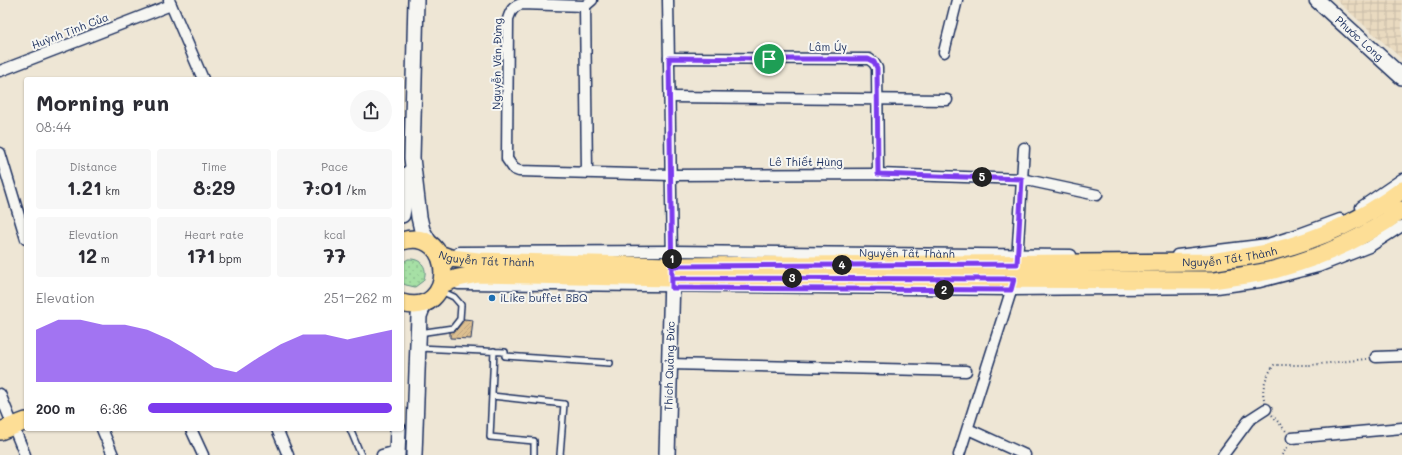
<!DOCTYPE html>
<meta charset="utf-8">
<style>
:root{--surface:#fff;--page:#f7f7f7;--text:#2b2b33;--muted:#7c7c81;--accent:#7c3aed}
body{margin:0;font-family:Mali,sans-serif;background:var(--page);color:var(--text);height:100vh;display:flex;flex-direction:column;font-size:15px;white-space:nowrap}
*{box-sizing:border-box;margin:0}
p{font-size:13px;color:var(--muted)}
.icon{flex:none;width:22px;height:22px;fill:none;stroke:currentColor;stroke-width:2;stroke-linecap:round;stroke-linejoin:round}
.map{position:relative;flex:1;overflow:hidden}
.details{position:absolute;left:24px;top:77px;width:380px;height:354px;display:flex;flex-direction:column;background:var(--surface);border-radius:4px;box-shadow:0 1px 3px #0004}
.details>*{flex:none}
.pin{position:absolute;display:grid;place-items:center;width:34px;height:34px;color:#fff;margin:-17px;border:2px solid #fff;border-radius:50%;box-shadow:0 1px 4px #0007}
.km{position:absolute;width:20px;height:20px;margin:-10px;border-radius:50%;background:#222;color:#fff;font-size:11px;line-height:20px;text-align:center}
.round{display:grid;place-items:center;flex:none;width:42px;height:42px;border-radius:21px;background:var(--page)}
.summary{display:flex;align-items:center;justify-content:space-between;height:68px;padding:0 12px}
h1{font-size:22px;font-weight:700;line-height:30px}
.figures{display:grid;grid-template-columns:repeat(3,1fr);gap:6px;height:68px;padding:4px 12px}
.figures div{display:grid;align-content:center;border-radius:4px;background:var(--page);text-align:center}
.figures b{font-size:20px;font-weight:700}
.figures small{font-size:11px;font-weight:400}
.figures p{font-size:11px}
.chart{height:112px;padding:8px 12px}
.chart p{display:flex;justify-content:space-between}
.chart svg{width:100%;height:72px;margin-top:4px;fill:var(--accent);opacity:.7}
ul{padding:0 12px;list-style:none;font-size:13px}
li{display:grid;grid-template-columns:64px 48px 1fr;align-items:center;height:30px}
li i{height:10px;border-radius:5px;background:var(--accent)}
.map>svg:first-child{display:block}
.industrial{fill:url(#industrial-grid)}
.grass{fill:url(#grass-dots);stroke:#608882}
.building{fill:url(#building-hatch);stroke:#1b2f5e}
.lines{fill:none;stroke-linecap:round;stroke-linejoin:round}
.lane-casing{stroke:#1b2f5e;stroke-width:8}
.street-casing{stroke:#1b2f5e;stroke-width:13}
.secondary-casing{stroke:#1b2f5e;stroke-width:18}
.primary-casing{stroke:#1b2f5e;stroke-width:20}
.path{stroke:#1b2f5e;stroke-width:2;stroke-dasharray:1 3;stroke-linecap:butt}
.lane{stroke:#f6f6f2;stroke-width:5}
.street{stroke:#f6f6f2;stroke-width:10}
.secondary{stroke:#f6f6f2;stroke-width:15}
.primary{stroke:#fdde96;stroke-width:17}
.route-casing{stroke:#fff;stroke-width:8}
.route{stroke:#7c3aed;stroke-width:5}
.poi-dot{fill:#1f6fb2;stroke:#f6f6f2;stroke-width:1.5}
.labels{text-anchor:middle;stroke-width:4;stroke-linejoin:round;paint-order:stroke}
.street-label{font-size:11px;fill:#1b2f5e;stroke:#f6f6f2}
.poi-label{font-size:11px;fill:#1b2f5e;stroke:#f6f6f2;text-anchor:start}
</style>
<div class="map">
<svg width="1402" height="455" viewBox="0 0 1402 455">
<defs>
<pattern id="industrial-grid" width="8" height="8" patternUnits="userSpaceOnUse"><rect width="8" height="8" fill="#e9dac0"/><path d="M0 4h8M4 0v8" fill="none" stroke="#c7bba7"/></pattern>
<pattern id="grass-dots" width="8" height="8" patternUnits="userSpaceOnUse"><rect width="8" height="8" fill="#a6e0a5"/><path d="M2 2h.1M6 6h.1" fill="none" stroke="#8ec090" stroke-width="1.8" stroke-linecap="round"/></pattern>
<pattern id="building-hatch" width="6" height="6" patternUnits="userSpaceOnUse"><rect width="6" height="6" fill="#ddbf90"/><path d="M-1 1l2-2M0 6l6-6M5 7l2-2" fill="none" stroke="#bda47f"/></pattern>
</defs>
<rect width="100%" height="100%" fill="#eee6d5"/>
<filter id="ink" filterUnits="userSpaceOnUse"><feTurbulence type="fractalNoise" baseFrequency=".025" numOctaves="2"/><feDisplacementMap in="SourceGraphic" scale="8" xChannelSelector="R" yChannelSelector="G"/><feConvolveMatrix kernelMatrix="1 2 1 2 8 2 1 2 1" color-interpolation-filters="sRGB"/></filter>
<g filter="url(#ink)">
<path class="industrial" d="M1336,0H1402V59Z"/>
<path class="grass" d="M408,259C422,258 429,269 423,281L415,287L406,285L402,283V263Z"/>
<path class="building" d="M464,319L473,320L471,339L450,338V332L456,330Z"/>
<g class="lines">
<defs>
<path id="lane" d="M419,333L453,328L460,319L461,305L454,297L441,291
M419,348L505,352V356L610,363
M494,351L490,437L534,441V455
M492,396L564,404L560,455
M350,429L361,455"/>
<g id="street">
<path d="M169,0L203,79"/>
<path d="M668,0L672,258"/>
<path d="M585,6L521,4C513,7 511,10 508,19L507,159L514,169L519,171L671,175L878,174L1022,179L1097,195"/>
<path d="M944,52L957,0"/>
<path d="M669,58L869,59L874,63L877,68L878,174"/>
<path d="M0,71L171,5"/>
<path d="M670,97L947,100"/>
<path d="M0,153L26,239"/>
<path d="M587,172L585,6L592,0"/>
<path d="M1361,207L1402,179"/>
<path id="s1" d="M459,252L672,251L1071,255"/>
<path d="M1177,255L1268,244L1299,234L1340,219"/>
<path d="M1017,260L1024,148"/>
<path d="M458,284L1011,290L1217,288L1260,282L1318,267L1369,247L1402,226"/>
<path d="M1376,357L1402,356"/>
<path d="M669,364L966,371"/>
<path d="M0,394L25,455"/>
<path d="M102,429L113,455"/>
<path d="M191,429L203,455"/>
<path d="M277,429L288,455"/>
<path d="M968,429L1025,455"/>
<path d="M1292,438L1402,428"/>
<path d="M382,455L397,451"/>
<path d="M959,455L1013,285"/>
<path d="M1223,455L1249,420L1266,409"/>
</g>
<g id="secondary">
<path d="M416,0L412,158L419,217L422,230L431,246"/>
<path id="s2" d="M1317,0L1402,77"/>
<path d="M402,215L409,173"/>
<path d="M397,455L398,429"/>
<path d="M414,455L419,316L424,303"/>
<path id="s3" d="M667,455L672,278"/>
</g>
<g id="primary">
<path d="M402,241C456,225 457,319 402,303"/>
<path id="s4" d="M439,254L450,258L478,261L672,266L1212,262C1231,258 1251,257 1270,252C1317,240 1363,220 1402,190"/>
<path d="M442,284L458,278L478,274L672,278L1214,280C1235,276 1257,275 1277,269C1321,257 1366,237 1402,210"/>
<path d="M0,431L26,421"/>
</g>
</defs>
<use href="#lane" class="lane-casing"/>
<use href="#street" class="street-casing"/>
<use href="#secondary" class="secondary-casing"/>
<use href="#primary" class="primary-casing"/>
<path class="path" d="M1264,399C1261,387 1267,375 1274,365H1311L1366,359
M1272,415L1286,431
M1282,455L1288,446"/>
<use href="#lane" class="lane"/>
<use href="#street" class="street"/>
<use href="#secondary" class="secondary"/>
<use href="#primary" class="primary"/>
</g>
</g>
<g class="lines" filter="url(#ink)">
<defs>
<path id="route" d="M769,59L669,58L672,288L1011,290L1014,279L672,278V266L1017,264L1022,179L878,174L877,68L874,62L868,59H769"/>
</defs>
<use href="#route" class="route-casing"/>
<use href="#route" class="route"/>
</g>
<circle class="poi-dot" cx="492" cy="298" r="4"/>
<g class="labels">
<g class="street-label">
<text transform="translate(70 31) rotate(-21)" y="4">Huỳnh Tịnh Của</text>
<text dy="4" stroke="none"><textPath href="#s2" startOffset="57">Phước Long</textPath></text>
<text x="828" y="51">Lâm Úy</text>
<text transform="translate(497 64) rotate(-89)" y="4">Nguyễn Văn Đừng</text>
<text x="806" y="166">Lê Thiết Hùng</text>
<text dy="4" stroke="none"><textPath href="#s1" startOffset="448">Nguyễn Tất Thành</textPath></text>
<text dy="4" stroke="none"><textPath href="#s4" startOffset="792">Nguyễn Tất Thành</textPath></text>
<text dy="4" stroke="none"><textPath href="#s4" startOffset="48">Nguyễn Tất Thành</textPath></text>
<text dy="4" stroke="none"><textPath href="#s3" startOffset="89">Thích Quảng Đức</textPath></text>
</g>
<g class="poi-label">
<text x="500" y="302">iLike buffet BBQ</text>
</g>
</g>
</svg>
<div class="pin" style="left:769px;top:59px;background:#1e9e55"><svg class="icon" aria-label="arrive" viewBox="0 0 24 24"><path d="M6 21V4h12l-3 4 3 4H6"/></svg></div>
<b class="km" style="left:672px;top:259px">1</b>
<b class="km" style="left:944px;top:290px">2</b>
<b class="km" style="left:792px;top:278px">3</b>
<b class="km" style="left:842px;top:265px">4</b>
<b class="km" style="left:982px;top:177px">5</b>
<section class="details">
<div class="summary"><div><h1>Morning run</h1><p>08:44</p></div><a class="round"><svg class="icon" aria-label="share" viewBox="0 0 24 24"><path d="M12 15V3M7 8l5-5 5 5M5 13v7h14v-7"/></svg></a></div>
<div class="figures">
<div><p>Distance</p><b>1.21<small> km</small></b></div>
<div><p>Time</p><b>8:29</b></div>
<div><p>Pace</p><b>7:01<small> /km</small></b></div>
</div>
<div class="figures">
<div><p>Elevation</p><b>12<small> m</small></b></div>
<div><p>Heart rate</p><b>171<small> bpm</small></b></div>
<div><p>kcal</p><b>77</b></div>
</div>
<div class="chart"><p><span>Elevation</span>251–262 m</p>
<svg viewBox="0 0 160 44" preserveAspectRatio="none"><path d="M0 44V12L10 6L20 6L30 9L40 9L50 12L60 18L70 26L80 35L90 38L100 29L110 21L120 15L130 15L140 18L150 15L160 12V44z"/></svg>
</div>
<ul>
<li><b>200 m</b>6:36<i style="width:100%"></i></li>
</ul>
</section>
</div>
